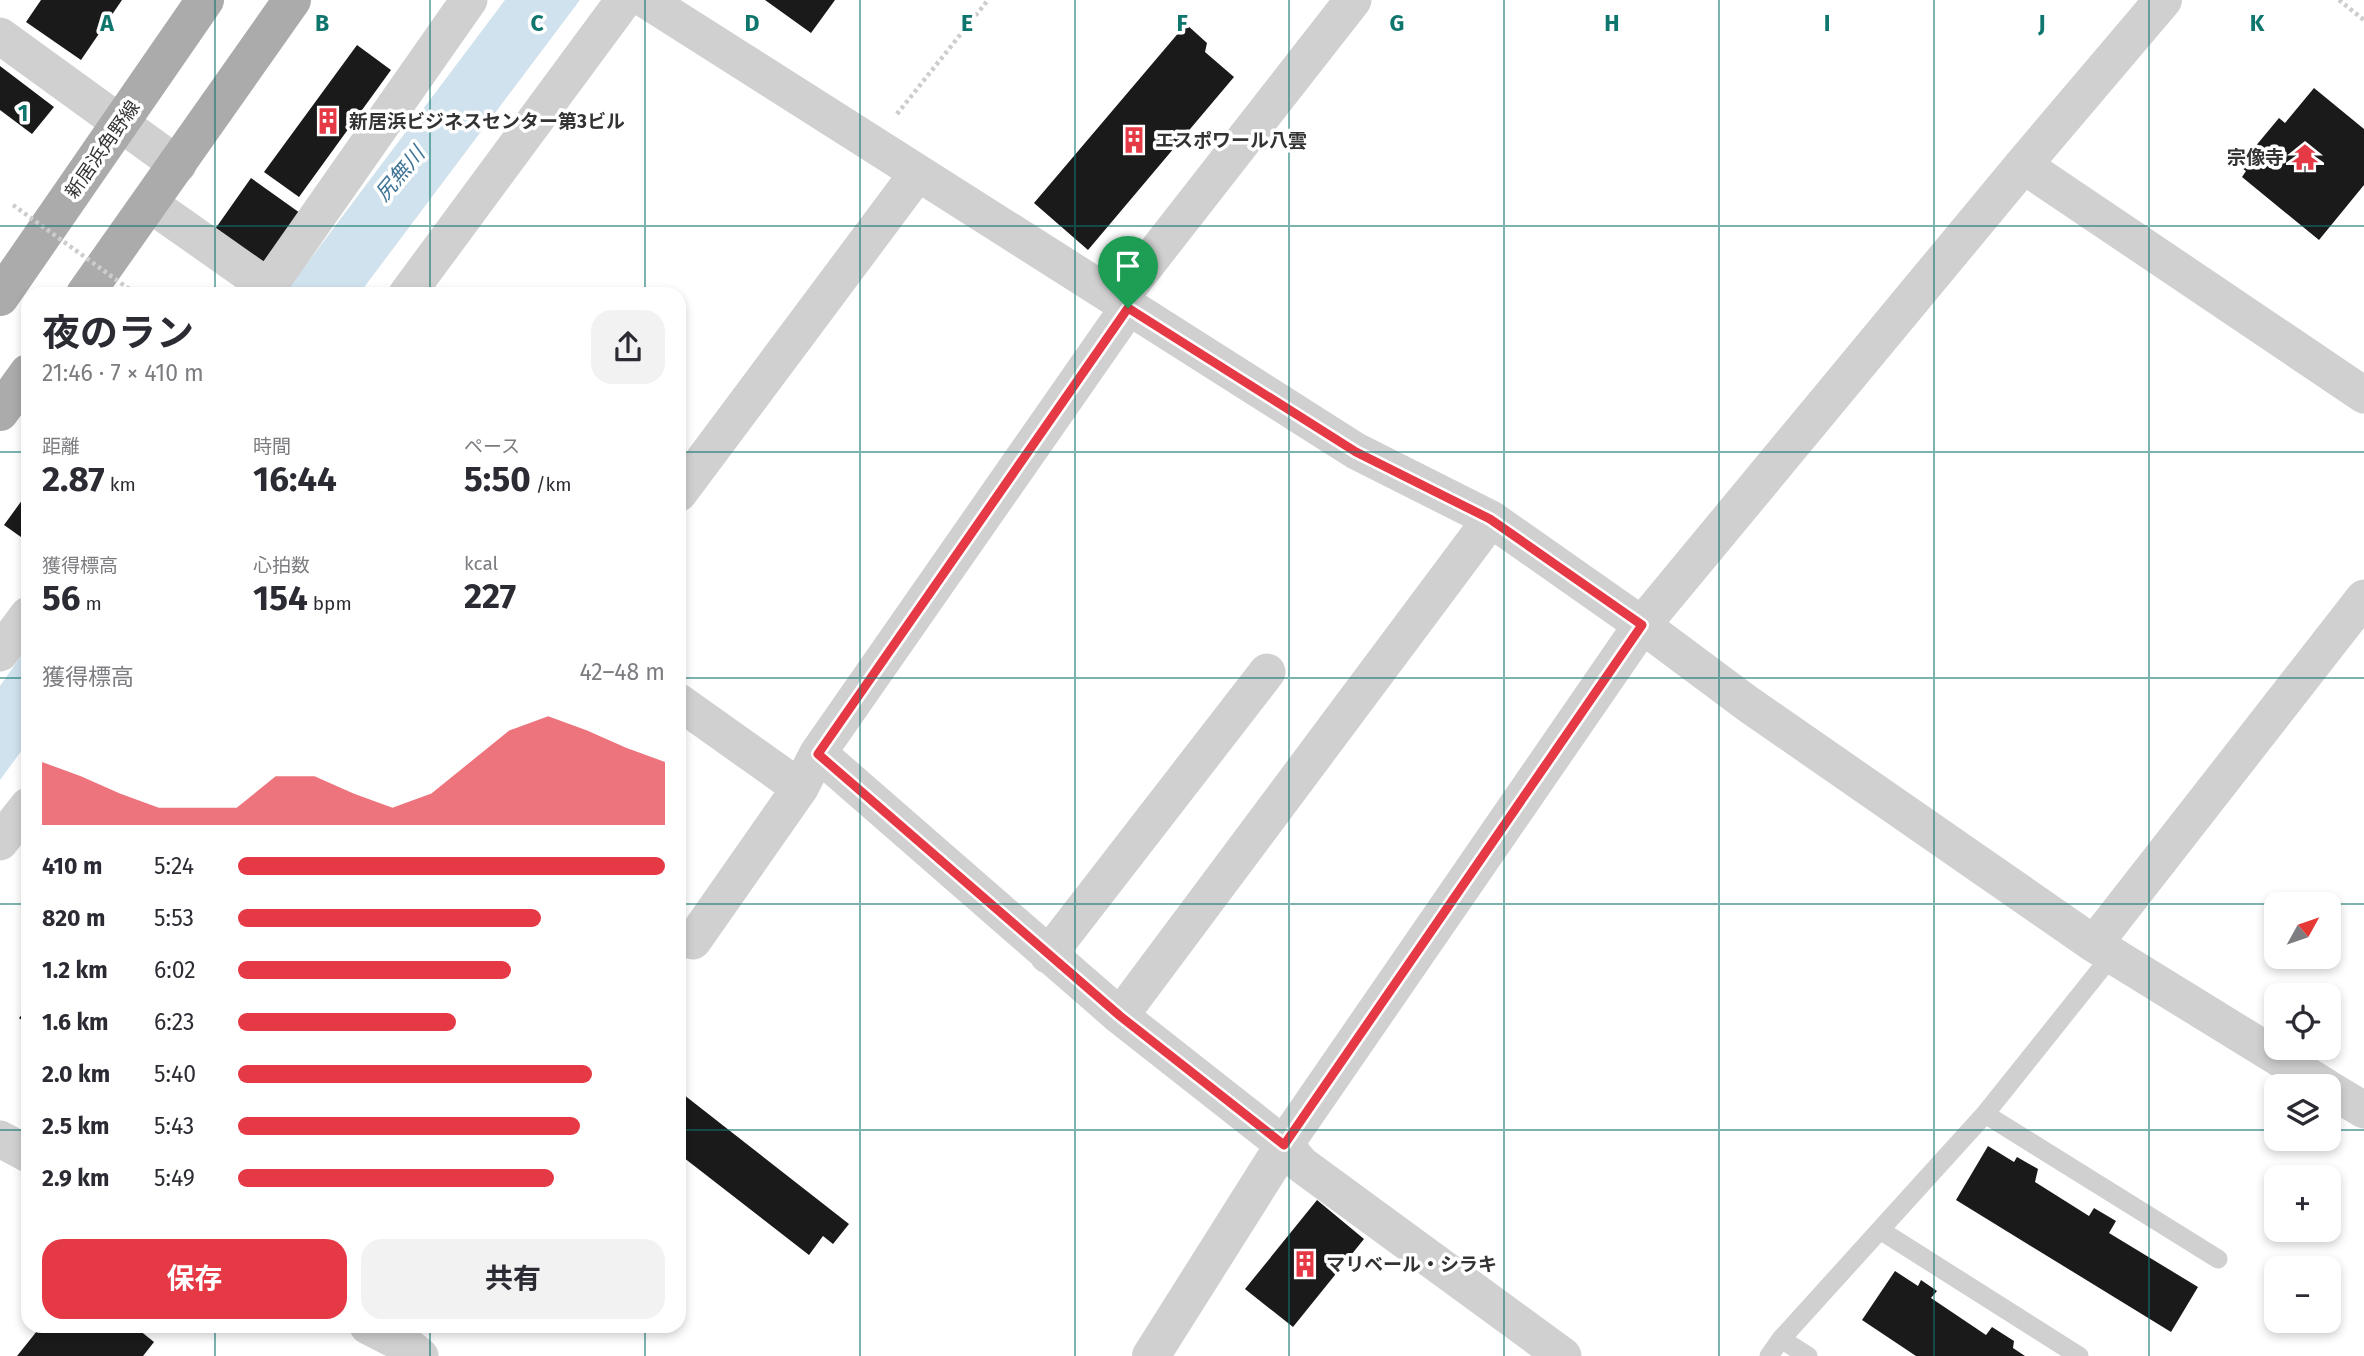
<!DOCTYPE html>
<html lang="ja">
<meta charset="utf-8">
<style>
:root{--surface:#fff;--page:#f2f2f3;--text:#2b2b33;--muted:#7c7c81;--accent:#e63946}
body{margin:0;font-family:"Fira Sans","Noto Sans JP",sans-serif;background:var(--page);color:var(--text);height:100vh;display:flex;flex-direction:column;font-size:26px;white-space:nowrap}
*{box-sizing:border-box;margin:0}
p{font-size:23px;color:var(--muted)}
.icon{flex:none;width:38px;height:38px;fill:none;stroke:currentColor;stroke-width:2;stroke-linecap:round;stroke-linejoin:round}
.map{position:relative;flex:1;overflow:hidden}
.sheet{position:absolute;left:21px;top:287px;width:665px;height:1046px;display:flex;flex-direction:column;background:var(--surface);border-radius:21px;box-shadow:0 4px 10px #0003}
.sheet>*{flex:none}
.needle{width:46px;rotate:50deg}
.controls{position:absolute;left:2264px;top:892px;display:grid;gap:14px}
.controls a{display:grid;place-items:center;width:77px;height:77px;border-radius:14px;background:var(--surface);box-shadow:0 4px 10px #0003;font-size:35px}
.pin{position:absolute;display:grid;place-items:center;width:60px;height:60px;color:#fff;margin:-72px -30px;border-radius:50% 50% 50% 0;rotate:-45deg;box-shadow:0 0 7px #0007}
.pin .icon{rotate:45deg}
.round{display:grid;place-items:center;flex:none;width:74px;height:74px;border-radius:21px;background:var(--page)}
.head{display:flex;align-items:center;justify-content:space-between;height:119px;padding:0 21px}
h1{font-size:38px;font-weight:700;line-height:52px}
.stats{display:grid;grid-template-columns:repeat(3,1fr);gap:10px;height:119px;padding:7px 21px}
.stats div{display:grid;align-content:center}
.stats b{font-size:35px;font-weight:700}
.stats small{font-size:19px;font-weight:400}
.stats p{font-size:19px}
.chart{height:196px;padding:14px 21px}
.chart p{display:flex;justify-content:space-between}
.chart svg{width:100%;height:126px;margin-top:7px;fill:var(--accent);opacity:.7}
.action{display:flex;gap:14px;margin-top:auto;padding:14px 21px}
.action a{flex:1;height:80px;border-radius:21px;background:var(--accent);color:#fff;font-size:28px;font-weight:700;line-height:80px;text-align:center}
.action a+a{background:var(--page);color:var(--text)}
ul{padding:0 21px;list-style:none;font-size:23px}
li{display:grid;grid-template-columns:112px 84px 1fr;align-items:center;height:52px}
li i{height:18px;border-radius:9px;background:var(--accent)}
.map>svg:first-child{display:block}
.water{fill:#cfe2ee}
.building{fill:#1a1a1a}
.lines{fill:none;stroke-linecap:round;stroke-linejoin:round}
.path{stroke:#cdcdcd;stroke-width:4.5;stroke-dasharray:3.5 3.5;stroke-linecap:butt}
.service{stroke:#d0d0d0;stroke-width:19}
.minor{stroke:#d0d0d0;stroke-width:37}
.tertiary{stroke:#d0d0d0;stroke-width:38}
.primary{stroke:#ababab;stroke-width:38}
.path-bridge{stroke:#cdcdcd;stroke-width:4.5;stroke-dasharray:3.5 3.5;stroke-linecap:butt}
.route-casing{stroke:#fff;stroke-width:14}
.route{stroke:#e63946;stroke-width:9}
.grid{fill:none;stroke:#0f766e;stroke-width:2;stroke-opacity:0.55}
.labels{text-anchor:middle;stroke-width:7;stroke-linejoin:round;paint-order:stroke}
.poi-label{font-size:19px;font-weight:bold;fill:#333;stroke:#fff;text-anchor:start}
.street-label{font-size:19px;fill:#333;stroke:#fff}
.water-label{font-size:21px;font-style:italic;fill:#3f7597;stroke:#fff}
.grid-label{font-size:23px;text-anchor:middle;font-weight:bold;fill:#0f766e;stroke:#fff;stroke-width:7;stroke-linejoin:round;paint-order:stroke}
</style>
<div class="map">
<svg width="2364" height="1356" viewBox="0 0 2364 1356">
<rect width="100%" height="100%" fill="#fff"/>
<path class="water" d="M505,0H580L359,294H284Z
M28,646V742L0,780V686Z"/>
<path class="building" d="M41,0H122L81,60L26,22Z
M765,0H835L811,33Z
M1186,24L1207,43L1205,52L1234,77L1088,250L1034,203Z
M357,45L391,70L299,197L264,172Z
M0,66L54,107L32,134L0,110Z
M2314,88L2364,129V185L2319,240L2242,177L2246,171L2239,166L2279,118L2285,123Z
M251,178L300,213L262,268L213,232Z
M28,492V542L4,525Z
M28,987V1001L21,997Z
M28,1007V1025L19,1018Z
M679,1091L849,1224L833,1244L823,1236L809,1255L679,1154Z
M1988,1146L2014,1162L2017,1157L2038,1169L2035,1182L2089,1216L2094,1208L2116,1221L2109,1233L2198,1287L2171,1332L1956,1200Z
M1317,1200L1364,1239L1293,1327L1245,1289Z
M1895,1271L1918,1286L1921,1280L1937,1291L1931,1298L1986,1335L1992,1327L2014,1341L2013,1348L2025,1356H1916L1862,1320Z
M41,1326H134L154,1342L143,1356H17Z"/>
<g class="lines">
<path class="path" d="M2339,0L2364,20
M897,114L988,0"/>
<path class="service" d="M1985,1114L2218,1259
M1880,1230L2079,1356
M1781,1339L1808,1356
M1769,1356L1781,1339L1985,1114L2112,955"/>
<path class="minor" d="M646,0L1356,451L1491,519L1642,625L1748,704L2094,944L2326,1087
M0,36L178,165
M2023,165L2364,395
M150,204L268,287L263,294
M268,287L469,0
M407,294L624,0
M1118,301L1353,0
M1128,308L818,753L1120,1016L1284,1145L1302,1165L1563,1356
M679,493L917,174
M0,653L28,615
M679,702L800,788
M0,842L28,806
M693,941L800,788L818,753
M2094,944L2364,598
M1048,955L1267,672
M1120,1016L1491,519
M2329,1089L2364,1110
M0,1139L28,1154
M368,1326L409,1347L420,1356"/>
<path class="tertiary" d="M1151,1356L1284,1145L1642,625L2023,165L2163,0"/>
<path class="primary" d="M85,294L292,0
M0,297L205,0
M0,412L28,373"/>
<path class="path-bridge" d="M13,205L136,294"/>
</g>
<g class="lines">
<defs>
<path id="route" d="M1128,308L1356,452L1490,519L1642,625L1284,1145L1120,1016L818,754Z"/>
</defs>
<use href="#route" class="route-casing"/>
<use href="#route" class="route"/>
</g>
<path class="grid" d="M215,0V294M430,0V294M645,0V294M860,0V1356M1075,0V1356M1289,0V1356M1504,0V1356M1719,0V1356M1934,0V1356M2149,0V1356M0,226H2364M0,452H28M679,452H2364M0,678H28M679,678H2364M0,904H28M679,904H2364M0,1130H28M679,1130H2277M2329,1130H2364M215,1326V1356M430,1326V1356M645,1326V1356"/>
<defs>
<symbol id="building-bare" viewBox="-9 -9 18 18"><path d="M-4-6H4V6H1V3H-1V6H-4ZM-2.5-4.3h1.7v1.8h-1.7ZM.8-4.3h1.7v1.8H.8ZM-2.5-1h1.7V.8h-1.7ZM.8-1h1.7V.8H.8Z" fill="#e63946" stroke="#fff" stroke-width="2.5" paint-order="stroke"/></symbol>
<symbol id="temple-bare" viewBox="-9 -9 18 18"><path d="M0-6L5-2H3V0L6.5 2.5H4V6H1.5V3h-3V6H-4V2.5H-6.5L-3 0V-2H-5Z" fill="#e63946" stroke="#fff" stroke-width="2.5" paint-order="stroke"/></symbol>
</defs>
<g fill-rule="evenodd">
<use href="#building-bare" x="309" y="102" width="38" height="38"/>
<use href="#building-bare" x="1115" y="121" width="38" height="38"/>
<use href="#temple-bare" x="2286" y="138" width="38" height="38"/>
<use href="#building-bare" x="1286" y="1245" width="38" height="38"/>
</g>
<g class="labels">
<g class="poi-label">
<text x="349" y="128">新居浜ビジネスセンター第3ビル</text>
<text x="1155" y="147">エスポワール八雲</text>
<text x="2284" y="164" text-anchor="end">宗像寺</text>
<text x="1326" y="1271">マリベール・シラキ</text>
</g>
<g class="street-label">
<text transform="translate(102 149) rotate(-55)" y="7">新居浜角野線</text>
</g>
<g class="water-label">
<text transform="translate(400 174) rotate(-50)" y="7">尻無川</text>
</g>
</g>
<g class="grid-label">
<text x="107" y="31">A</text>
<text x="322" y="31">B</text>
<text x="537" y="31">C</text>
<text x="752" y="31">D</text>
<text x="967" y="31">E</text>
<text x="1182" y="31">F</text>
<text x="1397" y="31">G</text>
<text x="1612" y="31">H</text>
<text x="1827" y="31">I</text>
<text x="2042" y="31">J</text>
<text x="2257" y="31">K</text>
<text x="23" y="121">1</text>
</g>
</svg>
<div class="controls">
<a><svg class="needle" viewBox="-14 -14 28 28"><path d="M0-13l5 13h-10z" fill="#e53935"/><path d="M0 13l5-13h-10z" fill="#7c7c81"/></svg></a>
<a><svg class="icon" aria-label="locate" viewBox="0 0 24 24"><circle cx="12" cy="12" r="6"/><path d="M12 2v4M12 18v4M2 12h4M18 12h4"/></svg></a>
<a><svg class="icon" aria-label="layers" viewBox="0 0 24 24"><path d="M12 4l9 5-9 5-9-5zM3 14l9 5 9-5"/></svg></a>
<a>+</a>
<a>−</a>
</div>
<div class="pin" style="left:1128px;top:308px;background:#1e9e55"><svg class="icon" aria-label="arrive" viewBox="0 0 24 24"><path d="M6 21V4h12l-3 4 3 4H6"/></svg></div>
<section class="sheet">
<div class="head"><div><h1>夜のラン</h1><p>21:46 · 7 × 410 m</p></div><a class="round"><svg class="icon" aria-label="share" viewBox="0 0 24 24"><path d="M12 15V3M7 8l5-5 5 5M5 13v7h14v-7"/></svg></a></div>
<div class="stats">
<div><p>距離</p><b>2.87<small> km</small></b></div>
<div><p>時間</p><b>16:44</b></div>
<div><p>ペース</p><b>5:50<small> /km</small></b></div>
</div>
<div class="stats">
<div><p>獲得標高</p><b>56<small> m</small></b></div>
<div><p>心拍数</p><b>154<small> bpm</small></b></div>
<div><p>kcal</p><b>227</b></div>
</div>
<div class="chart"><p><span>獲得標高</span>42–48 m</p>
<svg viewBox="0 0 160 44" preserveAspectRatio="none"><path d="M0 44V22L10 27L20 33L30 38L40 38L50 38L60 27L70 27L80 33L90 38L100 33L110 22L120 11L130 6L140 11L150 17L160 22V44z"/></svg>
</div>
<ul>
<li><b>410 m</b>5:24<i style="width:100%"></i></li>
<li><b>820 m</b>5:53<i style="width:71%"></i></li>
<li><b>1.2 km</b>6:02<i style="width:64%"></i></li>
<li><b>1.6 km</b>6:23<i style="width:51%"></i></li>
<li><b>2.0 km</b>5:40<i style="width:83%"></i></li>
<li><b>2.5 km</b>5:43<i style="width:80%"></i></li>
<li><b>2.9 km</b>5:49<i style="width:74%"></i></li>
</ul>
<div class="action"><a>保存</a><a>共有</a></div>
</section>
</div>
